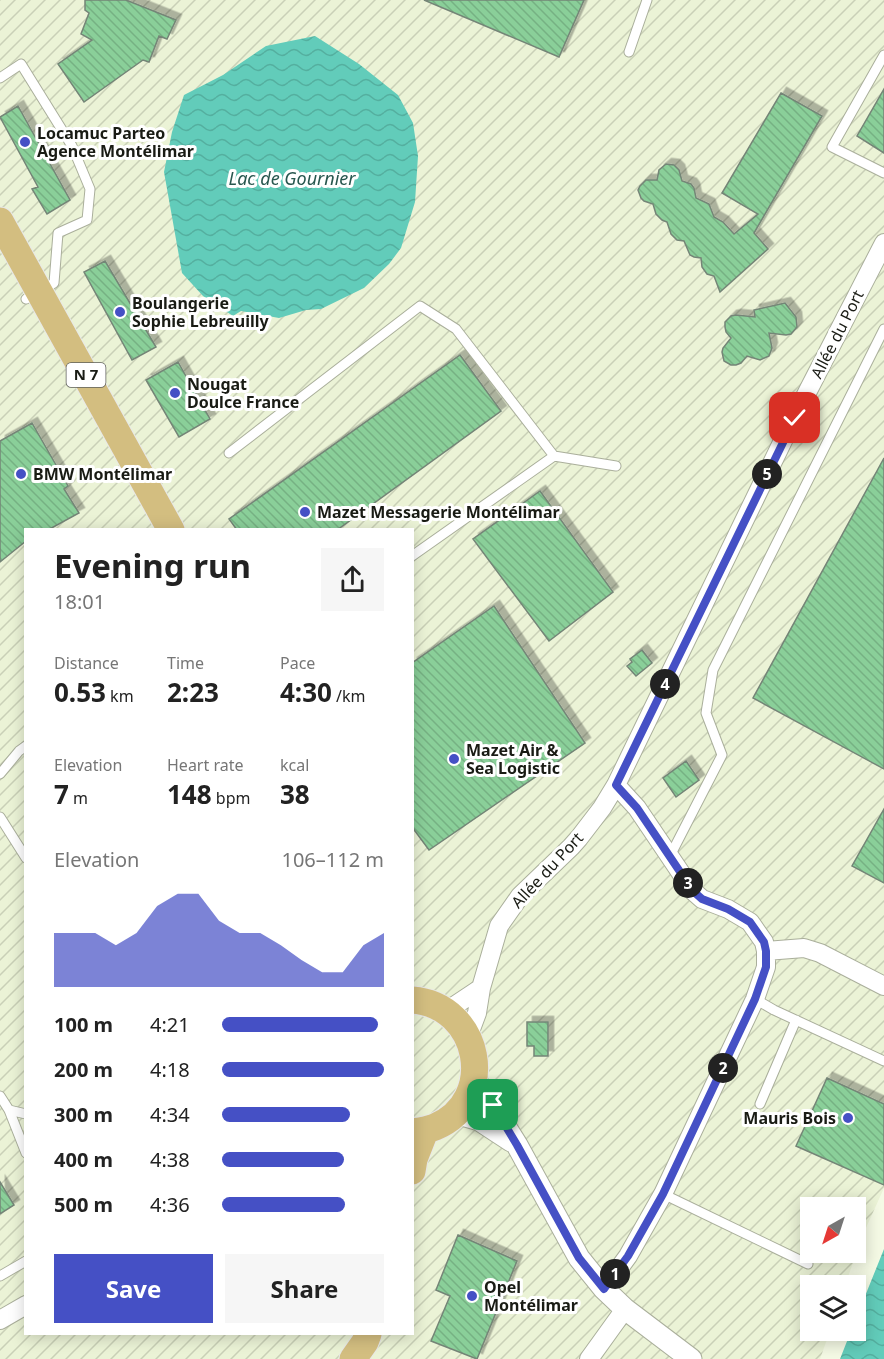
<!DOCTYPE html>
<meta charset="utf-8">
<style>
:root{--surface:#fff;--page:#f6f6f6;--text:#222;--muted:#767676;--accent:#4550c5}
body{margin:0;font-family:"Noto Sans",sans-serif;background:var(--page);color:var(--text);height:100vh;display:flex;flex-direction:column;font-size:22px;white-space:nowrap}
*{box-sizing:border-box;margin:0}
p{font-size:20px;color:var(--muted)}
.icon{flex:none;width:33px;height:33px;fill:none;stroke:currentColor;stroke-width:2;stroke-linecap:round;stroke-linejoin:round}
.map{position:relative;flex:1;overflow:hidden}
.drawer{position:absolute;left:24px;top:528px;width:390px;height:807px;display:flex;flex-direction:column;background:var(--surface);border-radius:0px;box-shadow:0 3px 15px #0003}
.drawer>*{flex:none}
.needle{width:39px;rotate:219deg}
.fabs{position:absolute;left:800px;top:1197px;display:grid;gap:12px}
.fabs a{display:grid;place-items:center;width:66px;height:66px;border-radius:0px;background:var(--surface);box-shadow:0 3px 15px #0003;font-size:30px}
.pin{position:absolute;display:grid;place-items:center;width:51px;height:51px;color:#fff;margin:-26px;border-radius:12px;box-shadow:0 3px 9px #0006}
.km{position:absolute;width:30px;height:30px;margin:-15px;border-radius:50%;background:#222;color:#fff;font-size:16px;line-height:30px;text-align:center}
.round{display:grid;place-items:center;flex:none;width:63px;height:63px;border-radius:0px;background:var(--page)}
.summary{display:flex;align-items:center;justify-content:space-between;height:102px;padding:0 30px}
h1{font-size:33px;font-weight:700;line-height:45px}
.metrics{display:grid;grid-template-columns:repeat(3,1fr);gap:9px;height:102px;padding:6px 30px}
.metrics div{display:grid;align-content:center}
.metrics b{font-size:26px;font-weight:700}
.metrics small{font-size:16px;font-weight:400}
.metrics p{font-size:16px}
.chart{height:168px;padding:12px 30px}
.chart p{display:flex;justify-content:space-between}
.chart svg{width:100%;height:108px;margin-top:6px;fill:var(--accent);opacity:.7}
.action{display:flex;gap:12px;margin-top:auto;padding:12px 30px}
.action a{flex:1;height:69px;border-radius:0px;background:var(--accent);color:#fff;font-size:24px;font-weight:700;line-height:69px;text-align:center}
.action a+a{background:var(--page);color:var(--text)}
ul{padding:0 30px;list-style:none;font-size:20px}
li{display:grid;grid-template-columns:96px 72px 1fr;align-items:center;height:45px}
li i{height:15px;border-radius:8px;background:var(--accent)}
.map>svg:first-child{display:block}
.industrial{fill:url(#industrial-furrows);fill-rule:evenodd}
.water{fill:url(#water-waves)}
.building{fill:url(#building-back-hatch);stroke:#748577;stroke-width:1.5;filter:url(#shadow)}
.lines{fill:none;stroke-linecap:round;stroke-linejoin:round}
.service-casing{stroke:#aaaf9b;stroke-width:11}
.minor-casing{stroke:#aaaf9b;stroke-width:20}
.tertiary-casing{stroke:#aaaf9b;stroke-width:23}
.primary-casing{stroke:#e8e8e8;stroke-width:29}
.service{stroke:#fff;stroke-width:9}
.minor{stroke:#fff;stroke-width:18}
.tertiary{stroke:#fff;stroke-width:21}
.primary{stroke:#d3be80;stroke-width:27}
.route-casing{stroke:#fff;stroke-width:12}
.route{stroke:#4550c5;stroke-width:8}
.poi-dot{fill:#4550c5;stroke:#fff;stroke-width:2}
.labels{text-anchor:middle;stroke-width:6;stroke-linejoin:round;paint-order:stroke}
.shield{fill:#fff;stroke:#5e5f5a;stroke-width:1.5}
.shield-label{font-size:15px;font-weight:bold;fill:#191b14}
.poi-label{font-size:16px;font-weight:bold;fill:#191b14;stroke:#fff;text-anchor:start}
.street-label{font-size:16px;fill:#191b14;stroke:#fff}
.water-label{font-size:18px;font-style:italic;fill:#28574f;stroke:#fff}
</style>
<div class="map">
<svg width="884" height="1359" viewBox="0 0 884 1359">
<defs>
<pattern id="industrial-furrows" width="10" height="10" patternUnits="userSpaceOnUse" patternTransform="scale(1.5)"><rect width="10" height="10" fill="#ebf3d6"/><path d="M-1 1l2-2M0 10L10 0M9 11l2-2" fill="none" stroke="#c9d0b7"/></pattern>
<pattern id="water-waves" width="16" height="10" patternUnits="userSpaceOnUse" patternTransform="scale(1.5)"><rect width="16" height="10" fill="#62ccba"/><path d="M0 5q4-4 8 0t8 0" fill="none" stroke="#54af9f"/></pattern>
<pattern id="building-back-hatch" width="6" height="6" patternUnits="userSpaceOnUse" patternTransform="scale(1.5)"><rect width="6" height="6" fill="#8acf99"/><path d="M-1 5l2 2M0 0l6 6M5-1l2 2" fill="none" stroke="#76b183"/></pattern>
<filter id="shadow"><feDropShadow dx="5.5" dy="-5.5" stdDeviation="0" flood-color="#0004"/></filter>
</defs>
<rect width="100%" height="100%" fill="#f5fae5"/>
<path class="industrial" d="M0,0H884V1188L865,1230L845,1285L810,1286V1330L830,1331L820,1359H0ZM26,530H412V1334H26ZM810,1208H855V1252H810Z"/>
<path class="water" d="M315,36L359,64L398,95L413,123L418,156L415,202L401,248L389,264L364,288L321,309L306,310L279,318L241,311L233,316L203,296L182,273L164,172L172,132L184,95L223,75L266,46Z
M884,1249V1359H840L851,1331L855,1330V1321Z"/>
<path class="building" d="M85,0H126L176,20L167,39L159,36L149,62L143,60L84,102L58,64L92,40L81,34L89,13L85,10Z
M424,0H584L559,57Z
M884,89V153L857,136Z
M781,93L822,116L754,233L768,249L720,292L714,276L707,274L702,267L701,258L694,257L690,255L684,241L677,240L671,234L667,222L662,220L656,214L653,204L644,201L641,198L638,190L640,186L646,180H657L659,170L666,164L674,165L679,170L682,181L691,184L694,188L696,198L709,204L714,217L723,222L734,234L758,214L722,193Z
M18,106L70,200L47,214L32,189L38,187L0,117Z
M105,261L156,347L132,360L84,272Z
M785,303L796,317L797,327L791,334L786,335L769,333L772,348L769,356L760,360L747,356L741,363L736,365H731L724,361L722,352L723,348L731,338L726,332L725,327V322L731,316L736,315L755,317L754,310Z
M460,355L501,411L337,530H237L229,519Z
M178,362L210,419L179,437L146,380Z
M32,423L68,486L64,489L79,513L48,530H26V541L0,562V441Z
M884,458V769L753,698Z
M540,491L613,592L549,641L473,539Z
M494,606L585,743L429,850L412,827V663Z
M642,650L652,663L636,676L627,666L632,662L630,659Z
M686,761L699,780L676,797L663,778Z
M884,809V883L852,866Z
M527,1022H548V1056H534V1046H527Z
M827,1078L884,1104V1185L796,1146Z
M0,1182L14,1205L0,1214Z
M458,1235L517,1261L477,1359L431,1341L450,1296L436,1290Z"/>
<g class="lines">
<defs>
<path id="service" d="M629,52L647,0
M884,55L832,147L884,173
M0,78L21,64L72,146L90,189L87,220L58,233L54,283L26,299
M229,453L420,306L456,329L554,456L412,556
M554,456L616,466
M0,774L19,751L26,746
M0,817L26,858
M670,856L722,755L706,713L713,670L884,329
M755,999L774,1010L884,1061
M0,1096L9,1110L26,1114
M760,1104L796,1020
M9,1110L26,1153
M663,1194L808,1264
M0,1276L26,1261"/>
<path id="minor" d="M766,951L804,948L820,953L884,986
M481,988L499,926L520,896L571,847L579,838L602,808L616,785L794,418L884,243
M448,1013L454,1006L481,988L477,1013L468,1037
M604,1289L628,1256L663,1194L755,999L766,967V951L764,942L750,922L728,909L702,899L693,891L637,808L616,785
M0,1320L26,1305
M589,1359L625,1309"/>
<path id="tertiary" d="M474,1077L517,1145L579,1258L604,1289L625,1309L691,1359
M455,1113L479,1120L511,1141"/>
<path id="primary" d="M0,221L171,530
M412,1000C481,1005 499,1100 435,1127C428,1130 420,1131 412,1132
M412,1171L414,1159L425,1131
M353,1359L365,1342L368,1334"/>
</defs>
<use href="#service" class="service-casing"/>
<use href="#minor" class="minor-casing"/>
<use href="#tertiary" class="tertiary-casing"/>
<use href="#primary" class="primary-casing"/>
<use href="#service" class="service"/>
<use href="#minor" class="minor"/>
<use href="#tertiary" class="tertiary"/>
<use href="#primary" class="primary"/>
</g>
<g class="lines">
<defs>
<path id="route" d="M493,1105L517,1145L579,1258L604,1289L628,1256L663,1194L755,999L766,967V951L764,942L750,922L728,909L702,899L693,891L637,808L616,785L795,418"/>
</defs>
<use href="#route" class="route-casing"/>
<use href="#route" class="route"/>
</g>
<g class="poi-dot">
<circle cx="25" cy="142" r="6"/>
<circle cx="120" cy="312" r="6"/>
<circle cx="175" cy="393" r="6"/>
<circle cx="21" cy="474" r="6"/>
<circle cx="305" cy="512" r="6"/>
<circle cx="454" cy="759" r="6"/>
<circle cx="848" cy="1118" r="6"/>
<circle cx="472" cy="1296" r="6"/>
</g>
<g class="labels">
<rect class="shield" x="66.5" y="363" width="39" height="24" rx="4.5"/>
<g class="shield-label">
<text x="86" y="380">N 7</text>
</g>
<g class="poi-label">
<text x="37" y="139">Locamuc Parteo<tspan x="37" dy="18">Agence Montélimar</tspan></text>
<text x="132" y="309">Boulangerie<tspan x="132" dy="18">Sophie Lebreuilly</tspan></text>
<text x="187" y="390">Nougat<tspan x="187" dy="18">Doulce France</tspan></text>
<text x="33" y="480">BMW Montélimar</text>
<text x="317" y="518">Mazet Messagerie Montélimar</text>
<text x="466" y="756">Mazet Air &amp;<tspan x="466" dy="18">Sea Logistic</tspan></text>
<text x="836" y="1124" text-anchor="end">Mauris Bois</text>
<text x="484" y="1293">Opel<tspan x="484" dy="18">Montélimar</tspan></text>
</g>
<g class="street-label">
<text transform="translate(837 334) rotate(-63)" y="6">Allée du Port</text>
<text transform="translate(547 870) rotate(-47)" y="6">Allée du Port</text>
</g>
<g class="water-label">
<text x="292" y="185">Lac de Gournier</text>
</g>
</g>
</svg>
<div class="fabs">
<a><svg class="needle" viewBox="-14 -14 28 28"><path d="M0-13l5 13h-10z" fill="#e53935"/><path d="M0 13l5-13h-10z" fill="#767676"/></svg></a>
<a><svg class="icon" aria-label="layers" viewBox="0 0 24 24"><path d="M12 4l9 5-9 5-9-5zM3 14l9 5 9-5"/></svg></a>
</div>
<div class="pin" style="left:493px;top:1105px;background:#1e9e55"><svg class="icon" aria-label="arrive" viewBox="0 0 24 24"><path d="M6 21V4h12l-3 4 3 4H6"/></svg></div>
<div class="pin" style="left:795px;top:418px;background:#d93025"><svg class="icon" aria-label="check" viewBox="0 0 24 24"><path d="M5 12l5 5 9-10"/></svg></div>
<b class="km" style="left:615px;top:1274px">1</b>
<b class="km" style="left:723px;top:1068px">2</b>
<b class="km" style="left:688px;top:883px">3</b>
<b class="km" style="left:665px;top:684px">4</b>
<b class="km" style="left:767px;top:474px">5</b>
<section class="drawer">
<div class="summary"><div><h1>Evening run</h1><p>18:01</p></div><a class="round"><svg class="icon" aria-label="share" viewBox="0 0 24 24"><path d="M12 15V3M7 8l5-5 5 5M5 13v7h14v-7"/></svg></a></div>
<div class="metrics">
<div><p>Distance</p><b>0.53<small> km</small></b></div>
<div><p>Time</p><b>2:23</b></div>
<div><p>Pace</p><b>4:30<small> /km</small></b></div>
</div>
<div class="metrics">
<div><p>Elevation</p><b>7<small> m</small></b></div>
<div><p>Heart rate</p><b>148<small> bpm</small></b></div>
<div><p>kcal</p><b>38</b></div>
</div>
<div class="chart"><p><span>Elevation</span>106–112 m</p>
<svg viewBox="0 0 160 44" preserveAspectRatio="none"><path d="M0 44V22L10 22L20 22L30 27L40 22L50 11L60 6L70 6L80 17L90 22L100 22L110 27L120 33L130 38L140 38L150 27L160 22V44z"/></svg>
</div>
<ul>
<li><b>100 m</b>4:21<i style="width:96%"></i></li>
<li><b>200 m</b>4:18<i style="width:100%"></i></li>
<li><b>300 m</b>4:34<i style="width:79%"></i></li>
<li><b>400 m</b>4:38<i style="width:75%"></i></li>
<li><b>500 m</b>4:36<i style="width:76%"></i></li>
</ul>
<div class="action"><a>Save</a><a>Share</a></div>
</section>
</div>
